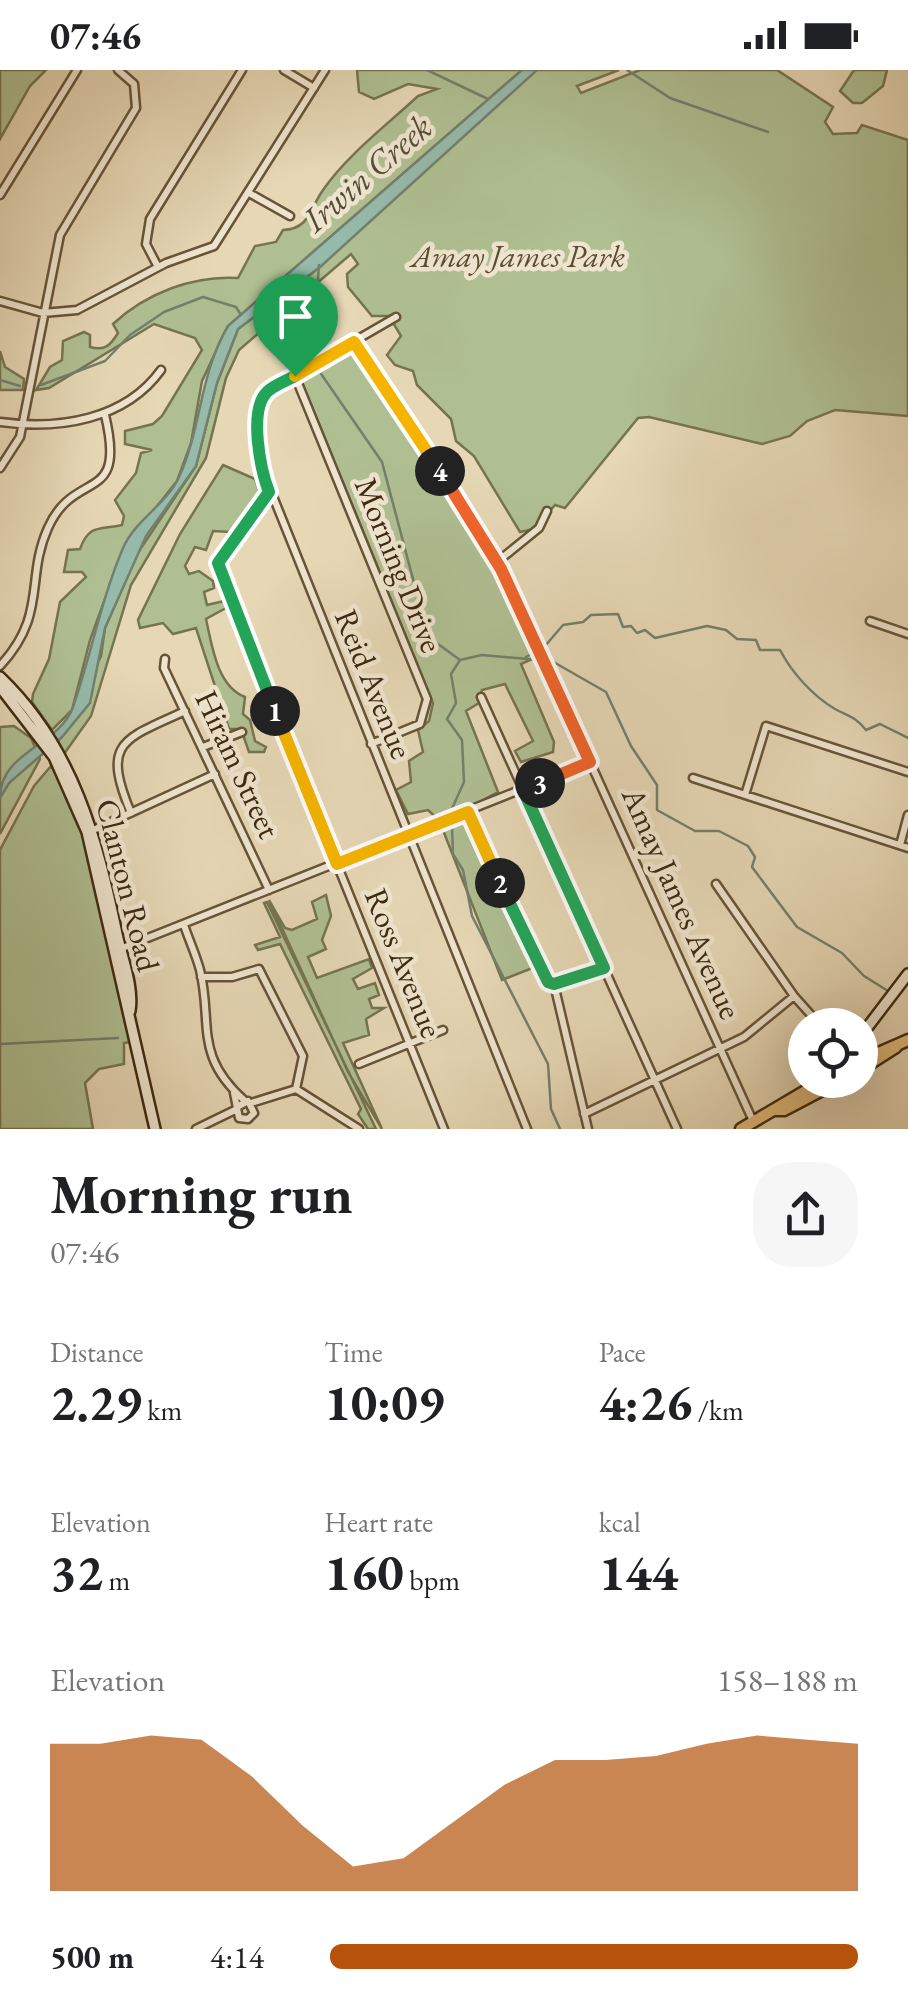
<!DOCTYPE html>
<meta charset="utf-8">
<style>
:root{--surface:#fff;--page:#f6f6f6;--text:#202124;--muted:#757577;--accent:#b45309}
body{margin:0;font-family:"EB Garamond",serif;background:var(--page);color:var(--text);height:100vh;display:flex;flex-direction:column;font-size:38px;white-space:nowrap}
*{box-sizing:border-box;margin:0}
p{font-size:32px;color:var(--muted)}
.icon{flex:none;width:55px;height:55px;fill:none;stroke:currentColor;stroke-width:2;stroke-linecap:round;stroke-linejoin:round}
.map{position:relative;height:1059px;overflow:hidden}
.panel{display:flex;flex-direction:column;background:var(--surface);flex:1}
.panel>*{flex:none}
.buttons{position:absolute;left:788px;top:938px;display:grid;gap:20px}
.buttons a{display:grid;place-items:center;width:90px;height:90px;border-radius:50%;background:var(--surface);box-shadow:0 10px 40px #0002;font-size:50px}
.pin{position:absolute;display:grid;place-items:center;width:85px;height:85px;color:#fff;margin:-102px -42px;border-radius:50% 50% 50% 0;rotate:-45deg;box-shadow:0 0 10px #0007}
.pin .icon{rotate:45deg}
.km{position:absolute;width:50px;height:50px;margin:-25px;border-radius:50%;background:#222;color:#fff;font-size:28px;line-height:50px;text-align:center}
.round{display:grid;place-items:center;flex:none;width:105px;height:105px;border-radius:40px;background:var(--page)}
.headline{display:flex;align-items:center;justify-content:space-between;height:170px;padding:0 50px}
h1{font-size:55px;font-weight:700;line-height:75px}
.figures{display:grid;grid-template-columns:repeat(3,1fr);gap:15px;height:170px;padding:10px 50px}
.figures div{display:grid;align-content:center}
.figures b{font-size:50px;font-weight:700}
.figures small{font-size:28px;font-weight:400}
.figures p{font-size:28px}
.chart{height:280px;padding:20px 50px}
.chart p{display:flex;justify-content:space-between}
.chart svg{width:100%;height:180px;margin-top:10px;fill:var(--accent);opacity:.7}
ul{padding:0 50px;list-style:none;font-size:32px}
li{display:grid;grid-template-columns:160px 120px 1fr;align-items:center;height:75px}
li i{height:25px;border-radius:12px;background:var(--accent)}
.status{display:flex;justify-content:space-between;align-items:center;height:70px;padding:0 50px;background:var(--surface);direction:ltr}
.status svg{height:28px;fill:currentColor}
.map>svg:first-child{display:block}
.green{fill:#afbf92;stroke:#767450;stroke-width:2.5}
.water{fill:#96baab;stroke:#72806d;stroke-width:2.5}
.lines{fill:none;stroke-linecap:round;stroke-linejoin:round}
.stream{stroke:#72806d;stroke-width:2.5}
.street-casing{stroke:#675438;stroke-width:11}
.secondary-casing{stroke:#3d290f;stroke-width:14}
.primary-casing{stroke:#3d290f;stroke-width:15}
.street{stroke:#efe5cf;stroke-width:6}
.secondary{stroke:#efe5cf;stroke-width:9}
.primary{stroke:#e3bc7a;stroke-width:10}
.split-1-casing{stroke:#fff;stroke-width:20}
.split-2-casing{stroke:#fff;stroke-width:20}
.split-3-casing{stroke:#fff;stroke-width:20}
.split-4-casing{stroke:#fff;stroke-width:20}
.split-5-casing{stroke:#fff;stroke-width:20}
.split-1{stroke:#22a559;stroke-width:12}
.split-2{stroke:#f5b400;stroke-width:12}
.split-3{stroke:#22a559;stroke-width:12}
.split-4{stroke:#f0652b;stroke-width:12}
.split-5{stroke:#f5b400;stroke-width:12}
.labels{text-anchor:middle;stroke-width:9;stroke-linejoin:round;paint-order:stroke}
.park-label{font-size:32px;font-style:italic;fill:#5a4e30;stroke:#efe5cf}
.street-label{font-size:32px;fill:#3d290f;stroke:#efe5cf}
.water-label{font-size:35px;font-style:italic;fill:#534d36;stroke:#efe5cf}
</style>
<div class="status"><b>07:46</b><svg viewBox="0 0 49 12"><path d="M0 12V9h3v3zM5 12V6h3v6zM10 12V3h3v9zM15 12V0h3v12zM26 1h20v11H26zM47 4h2v5h-2z"/></svg></div>
<div class="map">
<svg width="908" height="1059" viewBox="0 0 908 1059">
<rect width="100%" height="100%" fill="#e6d7b5"/>
<filter id="stains"><feTurbulence type="fractalNoise" baseFrequency=".002" numOctaves="4"/><feColorMatrix values="0 0 0 0 .2 0 0 0 0 .09 0 0 0 0 .02 0 0 0 .5 -.17"/></filter>
<radialGradient id="worn" r=".72"><stop offset=".6" stop-color="#630" stop-opacity="0"/><stop offset="1" stop-color="#630" stop-opacity=".3"/></radialGradient>
<path class="green" d="M0,0H46L30,16L0,69Z
M357,0H522L228,256L202,311L191,373L177,411L123,479L90,570L72,640L52,660L32,632L33,624L49,589L60,532L86,507L82,502H64L68,480L80,479C89,454 99,460 122,455L124,446L115,430L136,403L141,383L152,380L125,374V361L153,354L162,346L202,280L195,268L154,254L49,318L36,320L50,297L62,290L63,271L84,262L90,265V277C105,281 110,276 118,263L113,254C146,223 194,205 238,208L255,176L276,172L283,160C310,159 310,138 323,120C347,85 387,55 418,26L437,19L408,14L374,29L359,22Z
M529,0H619L577,16L581,23L640,0H777L833,37L825,52L833,64L857,63L862,55L908,70V346L835,340L807,351L790,366L762,374L649,347L638,348L565,438L555,435L534,459L520,462L474,386L456,371L451,349L417,315L413,301L395,295L387,285L401,266L389,246H372L348,217L347,204L358,194L351,184L239,280L226,308L206,388L131,515L91,646L64,684L58,671L101,586L105,558L137,484L196,396L217,313L238,259L320,197Z
M854,0H887L883,16L862,33H853L840,21Z
M354,276L492,487L539,586L521,594L554,672L553,682L521,692L515,681L533,671L505,614L482,620L479,633L466,641L498,722L462,741L535,897L502,910L439,750L428,740L408,744L396,720L411,712L409,691L423,682L418,660L429,651L433,633L301,310Z
M0,281L5,297L24,309L23,320H0Z
M223,395L255,409L261,426L231,462L213,461L206,480L195,477L185,496L189,504L199,501L213,511L214,518L204,522L207,535L224,531L226,538L206,549C212,576 217,616 245,627L243,644L250,650L255,671L266,677L264,682H249L241,659H229L196,558L173,564L163,553L140,558L138,550L180,464Z
M14,656L31,668L40,689L0,764V657Z
M51,696C102,767 113,887 130,972L124,973V994L99,999L85,1013L93,1059H0V780L34,716Z
M326,825L331,846L322,870L326,879L308,887L317,908L369,889L372,898L353,909L358,919L375,913L379,925L369,929L372,938H384L366,949L369,965L343,973L382,1059L348,1002L269,830L285,858L292,860L317,849L312,832Z
M267,832L376,1059H368L358,1044L361,1039L280,874L258,880L255,875L280,867L264,833Z"/>
<path class="water" d="M522,0H537L320,197L238,259L217,313L196,396L146,466L105,558L90,633L62,667L9,713L0,728C0,681 59,676 73,637C91,585 101,530 123,478C135,450 167,434 179,407C202,357 199,305 228,256Z"/>
<g class="lines">
<path class="stream" d="M427,0L488,29
M627,0L670,28L768,62
M312,292L319,195
M317,298L382,392L422,543L434,571L460,590
M0,310L20,316
M41,315L105,291L130,265L164,242L203,227L236,237L241,245
M545,576L563,555L583,552L591,545L618,544L623,557L631,556L637,563L645,560L655,568L707,556L726,560L737,569L756,570L760,580H780C792,603 813,626 835,639C848,646 856,647 866,660L880,654L908,668
M526,587L535,582
M550,590L606,622L631,676L657,715V740L695,761H719L748,776L755,787L752,797L797,857L842,883L864,906L888,921
M450,743L464,712L462,670L447,649L456,633L451,604L460,590L482,585L539,590
M452,756L453,784L463,800L472,846L548,994L551,1039L560,1059
M0,974L118,968"/>
<defs>
<path id="street" d="M284,0L314,18
M249,123L290,146
M0,125L77,0
M158,197L146,174L150,149L242,0
M0,231L43,243L77,240L166,193L214,176L325,0
M396,247L268,321L262,331L258,389L527,1059
M354,272L506,507L753,1051
M295,306L427,629L420,654L371,674
M0,352C59,360 125,350 161,300
M0,398L20,367L60,165L136,38L134,14L118,0
M269,423L219,488V502L444,1059
M497,492L539,458L547,441
M870,551L908,564
M165,589L164,598L269,820
M0,596C48,544 25,509 48,458C75,397 127,437 105,345
M481,627L677,1059
M203,677L242,662
M693,708L908,778
M745,725L766,656L908,702
M468,742L545,909L554,914L588,1059
M131,743C101,671 123,670 185,641
M89,762L215,704
M900,775L908,745
M716,814L794,926L820,955
M184,855C189,870 196,885 200,900C213,954 193,985 245,1031
M120,879L590,692
M201,907H232L259,899L303,986L296,1019L251,1033
M554,914L603,897
M359,994L443,960
M296,1019L359,1059
M234,1023L239,1048L248,1049L254,1043L248,1031L237,1037
M584,1044L744,967L794,926
M196,1059L235,1040"/>
<path id="secondary" d="M0,607C74,678 97,769 117,864C122,888 134,917 130,941
M0,617L54,687L87,762L155,1059
M860,967L908,904"/>
<path id="primary" d="M860,968L863,963
M860,991L908,970
M860,1000L896,977
M776,1040H784L841,1010
M741,1059L824,1010"/>
</defs>
<use href="#street" class="street-casing"/>
<use href="#secondary" class="secondary-casing"/>
<use href="#primary" class="primary-casing"/>
<use href="#street" class="street"/>
<use href="#secondary" class="secondary"/>
<use href="#primary" class="primary"/>
</g>
<g class="lines">
<defs>
<path id="split-1" d="M275,641L218,493L269,422C261,401 248,341 267,322C274,315 286,311 295,306"/>
<path id="split-2" d="M275,641L337,794L468,742L500,813"/>
<path id="split-3" d="M500,813L548,912L554,914L604,898L523,720L540,713"/>
<path id="split-4" d="M440,401L501,499L590,692L540,713"/>
<path id="split-5" d="M295,306L354,272L440,401"/>
</defs>
<use href="#split-1" class="split-1-casing"/>
<use href="#split-2" class="split-2-casing"/>
<use href="#split-3" class="split-3-casing"/>
<use href="#split-4" class="split-4-casing"/>
<use href="#split-5" class="split-5-casing"/>
<use href="#split-1" class="split-1"/>
<use href="#split-2" class="split-2"/>
<use href="#split-3" class="split-3"/>
<use href="#split-4" class="split-4"/>
<use href="#split-5" class="split-5"/>
</g>
<g class="labels">
<g class="park-label">
<text x="518" y="197">Amay James Park</text>
</g>
<g class="street-label">
<text transform="translate(399 495) rotate(68)" y="11">Morning Drive</text>
<text transform="translate(374 614) rotate(68)" y="11">Reid Avenue</text>
<text transform="translate(238 694) rotate(65)" y="11">Hiram Street</text>
<text transform="translate(128 815) rotate(76)" y="11">Clanton Road</text>
<text transform="translate(682 833) rotate(66)" y="11">Amay James Avenue</text>
<text transform="translate(404 893) rotate(68)" y="11">Ross Avenue</text>
</g>
<g class="water-label">
<text transform="translate(367 103) rotate(-41)" y="12">Irwin Creek</text>
</g>
</g>
<rect width="100%" height="100%" filter="url(#stains)"/>
<rect width="100%" height="100%" fill="url(#worn)"/>
</svg>
<div class="buttons">
<a><svg class="icon" aria-label="locate" viewBox="0 0 24 24"><circle cx="12" cy="12" r="6"/><path d="M12 2v4M12 18v4M2 12h4M18 12h4"/></svg></a>
</div>
<div class="pin" style="left:295px;top:306px;background:#1e9e55"><svg class="icon" aria-label="arrive" viewBox="0 0 24 24"><path d="M6 21V4h12l-3 4 3 4H6"/></svg></div>
<b class="km" style="left:275px;top:641px">1</b>
<b class="km" style="left:500px;top:813px">2</b>
<b class="km" style="left:540px;top:713px">3</b>
<b class="km" style="left:440px;top:401px">4</b>
</div>
<section class="panel">
<div class="headline"><div><h1>Morning run</h1><p>07:46</p></div><a class="round"><svg class="icon" aria-label="share" viewBox="0 0 24 24"><path d="M12 15V3M7 8l5-5 5 5M5 13v7h14v-7"/></svg></a></div>
<div class="figures">
<div><p>Distance</p><b>2.29<small> km</small></b></div>
<div><p>Time</p><b>10:09</b></div>
<div><p>Pace</p><b>4:26<small> /km</small></b></div>
</div>
<div class="figures">
<div><p>Elevation</p><b>32<small> m</small></b></div>
<div><p>Heart rate</p><b>160<small> bpm</small></b></div>
<div><p>kcal</p><b>144</b></div>
</div>
<div class="chart"><p><span>Elevation</span>158–188 m</p>
<svg viewBox="0 0 160 44" preserveAspectRatio="none"><path d="M0 44V8L10 8L20 6L30 7L40 16L50 28L60 38L70 36L80 27L90 18L100 12L110 12L120 11L130 8L140 6L150 7L160 8V44z"/></svg>
</div>
<ul>
<li><b>500 m</b>4:14<i style="width:100%"></i></li>
</ul>
</section>
